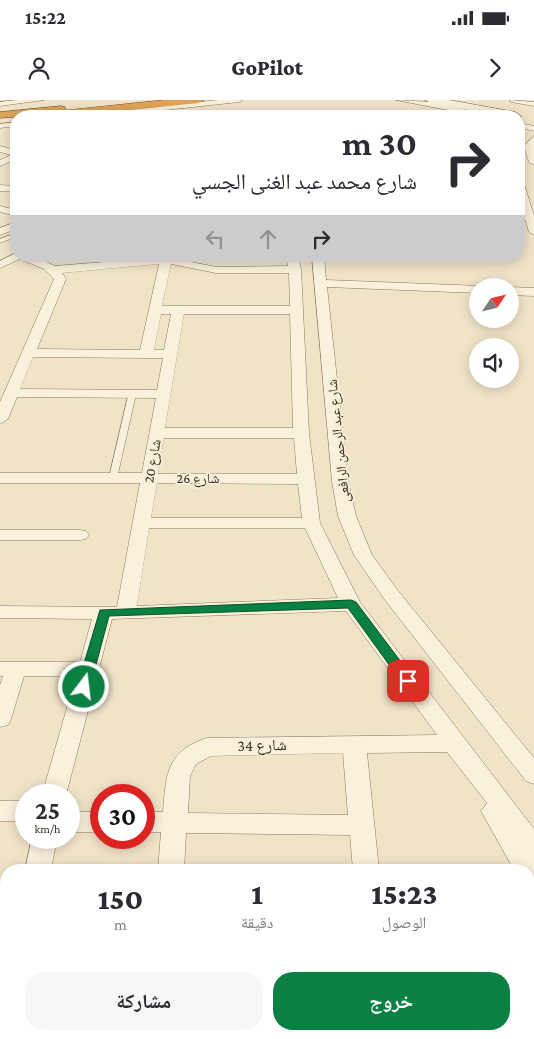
<!DOCTYPE html>
<html lang="ar">
<head>
<meta charset="utf-8">
<style>
	body { margin:0; font-family:"Crimson Pro","Noto Naskh Arabic",serif; background:#f7f7f7; color:#2b2b33; direction:rtl; height:100vh; display:flex; flex-direction:column; font-size:19px; white-space:nowrap }
	* { box-sizing:border-box; margin:0 }
	p { font-size:16px; color:#7c7c81 }
	.icon { flex:none; width:28px; height:28px; fill:none; stroke:currentColor; stroke-width:2; stroke-linecap:round; stroke-linejoin:round }
	.map { position:relative; flex:1; overflow:hidden; direction:ltr }
	.details { position:absolute; left:0px; top:764px; width:535px; height:176px; display:flex; flex-direction:column; background:#fff; border-radius:20px 20px 0 0; box-shadow:0 2px 12px #0003; direction:rtl }
	.details>* { flex:none }
	.guide { position:absolute; left:10px; top:10px; width:515px; height:152px; border-radius:20px; box-shadow:0 2px 12px #0003; direction:rtl; background:#fff; color:#2b2b33; overflow:hidden }
	.needle { width:32px; rotate:55deg }
	.fabs { position:absolute; left:469px; top:178px; display:grid; gap:10px }
	.fabs a { display:grid; place-items:center; width:50px; height:50px; border-radius:50%; background:#fff; box-shadow:0 2px 12px #0003; font-size:25px }
	.speed { position:absolute; left:15px; top:684px; display:flex; gap:10px; font-size:25px; font-weight:700; text-align:center }
	.speed>* { display:grid; place-content:center; width:65px; height:65px; border-radius:50%; background:#fff; box-shadow:0 2px 12px #0003; line-height:1 }
	.speed small { font-size:12px; font-weight:400 }
	.speed .limit { border:8px solid #d22; background:#fff; color:#111 }
	.pin { position:absolute; display:grid; place-items:center; width:42px; height:42px; color:#fff; margin:-21px; border-radius:10px; box-shadow:0 2px 8px #0006 }
	.me { position:absolute; width:55px; margin:-28px; rotate:15deg; stroke-linejoin:round; filter:drop-shadow(0 0 4px #0008) }
	.turn { display:flex; align-items:center; gap:18px; height:105px; padding:0 25px; font-size:22px }
	.turn .icon { width:65px; height:65px; stroke-width:2.5 }
	.turn b { display:block; font-size:35px; line-height:42px }
	.lanes { display:flex; align-items:center; height:48px; padding:0 25px; background:#0003; justify-content:center; gap:25px; direction:ltr }
	.lanes .off { opacity:.35 }
	.eta { display:flex; justify-content:space-evenly; align-items:center; height:85px; text-align:center }
	.eta b { font-size:30px; font-weight:800; line-height:35px }
	.action { display:flex; gap:10px; margin-top:auto; padding:10px 25px }
	.action a { flex:1; height:58px; border-radius:20px; background:#0b8043; color:#fff; font-size:20px; font-weight:800; line-height:58px; text-align:center }
	.action a+a { background:#f7f7f7; color:#2b2b33 }
	.status { display:flex; justify-content:space-between; align-items:center; height:35px; padding:0 25px; background:#fff; direction:ltr }
	.status svg { height:14px; fill:currentColor }
	header { display:flex; justify-content:space-between; align-items:center; height:65px; padding:0 25px; background:#fff; font-size:22px; font-weight:800 }
	.map>svg:first-child { display:block }
</style>
</head>
<body>
<div class="status"><b>15:22</b><svg viewBox="0 0 49 12"><path d="M0 12V9h3v3zM5 12V6h3v6zM10 12V3h3v9zM15 12V0h3v12zM26 1h20v11H26zM47 4h2v5h-2z"/></svg></div>
<header><svg class="icon" aria-label="forward" viewBox="0 0 24 24"><path d="M9 5l7 7-7 7"/></svg>GoPilot<svg class="icon" aria-label="person" viewBox="0 0 24 24"><circle cx="12" cy="8" r="4"/><path d="M4 21q1-7 8-7t8 7"/></svg></header>
<div class="map">
<svg width="534" height="939" viewBox="0 0 534 939">
	<rect width="100%" height="100%" fill="#f0e4c8"/>
	<g fill="none" stroke-linecap="round" stroke-linejoin="round">
		<g stroke="#8d765c" stroke-width="1">
			<path id="lane" d="M 16,133 L 16,137 L 0,143 L 0,139 Z
				M 129,292 L 132,292 L 136,294 L 117,378 L 113,381 L 109,378 Z"/>
		</g>
		<g stroke="#8d765c" stroke-width="1">
			<path id="street" d="M 17,0 L 44,0 L 0,6 L 0,2 Z
				M 218,0 L 243,0 L 239,2 L 110,16 L 86,16 L 90,14 Z
				M 396,0 L 432,2 L 493,16 L 479,16 Z
				M 510,0 L 534,2 L 534,6 L 511,2 Z
				M 16,22 L 16,26 L 0,28 L 0,24 Z
				M 519,23 L 534,26 L 534,31 L 519,27 Z
				M 534,36 L 534,65 L 529,62 L 524,46 Z
				M 0,46 L 16,50 L 16,59 L 0,66 L 0,60 L 11,55 L 0,52 Z
				M 519,81 L 524,84 L 534,115 L 534,135 L 529,132 L 519,99 Z
				M 0,85 L 16,86 L 16,92 L 0,91 Z
				M 0,106 L 16,110 L 16,116 L 0,112 Z
				M 16,122 L 16,129 L 0,135 L 0,128 Z
				M 16,153 L 16,156 L 34,156 L 55,166 L 166,157 L 216,167 L 288,166 L 286,156 L 298,156 L 301,169 L 309,333 L 320,423 L 360,502 L 534,729 L 534,779 L 529,781 L 529,770 L 514,770 L 481,711 L 487,703 L 447,652 L 367,653 L 379,770 L 353,770 L 350,735 L 186,733 L 184,770 L 158,770 L 161,732 L 144,732 L 144,712 L 163,712 C 166,675 166,651 207,638 L 437,635 L 346,511 L 112,519 L 66,695 L 42,695 L 76,576 L 24,576 L 11,619 L 8,625 L 0,627 L 0,585 L 3,576 L 0,576 L 0,562 L 80,562 L 92,519 L 0,518 L 0,506 L 117,507 L 140,383 L 0,383 L 0,373 L 142,373 L 156,298 L 17,297 L 8,319 L 0,324 L 0,302 L 54,179 L 44,169 L 20,159 L 0,168 L 0,161 ZM 159,164 L 140,250 L 37,249 L 66,179 L 62,173 ZM 171,164 L 216,173 L 289,173 L 290,206 L 162,206 ZM 161,214 L 171,214 L 164,250 L 154,250 ZM 184,214 L 290,214 L 293,328 L 165,328 ZM 33,257 L 146,258 L 163,258 L 157,290 L 20,289 ZM 164,338 L 294,338 L 297,374 L 158,374 ZM 157,383 L 298,384 L 302,418 L 151,418 ZM 149,428 L 305,428 L 338,498 L 137,506 ZM 343,653 L 348,715 L 188,713 L 190,676 L 196,664 L 211,656 Z
				M 312,156 L 324,156 L 326,180 L 482,186 L 478,186 L 478,193 L 327,187 L 348,381 L 356,416 L 372,455 L 399,492 L 534,658 L 534,684 L 526,681 L 385,500 L 354,455 L 338,416 L 332,381 Z
				M 510,187 L 534,188 L 534,196 L 510,195 Z
				M 0,430 L 80,430 L 86,431 L 89,435 L 86,439 L 80,440 L 0,440 Z
				M 0,701 L 26,701 L 26,721 L 0,721 Z
				M 69,712 L 101,712 L 101,732 L 69,732 Z
				M 32,738 L 57,738 L 51,770 L 25,770 Z
				M 0,784 L 6,785 L 6,808 L 0,808 Z
				M 529,895 L 534,895 L 534,923 L 529,923 Z
				M 6,911 L 6,934 L 19,934 L 18,939 L 0,939 L 0,913 Z
				M 144,934 L 174,934 L 174,939 L 144,939 Z
				M 367,934 L 397,934 L 397,939 L 367,939 Z"/>
		</g>
		<g stroke="#6f573f" stroke-width="1">
			<path id="secondary" d="M 425,0 L 449,0 L 515,12 L 521,16 L 519,19 L 519,16 L 498,16 L 431,3 Z"/>
		</g>
		<g stroke="#5b4430" stroke-width="1">
			<path id="highway" d="M 165,0 L 204,0 L 198,3 L 74,16 L 38,15 L 0,18 L 0,12 L 61,6 L 65,7 L 66,10 Z"/>
		</g>
		<use href="#lane" fill="#faf1dc" fill-rule="evenodd"/>
		<use href="#street" fill="#faf1dc" fill-rule="evenodd"/>
		<use href="#secondary" fill="#faf1dc" fill-rule="evenodd"/>
		<use href="#highway" fill="#e0a458" fill-rule="evenodd"/>
	</g>
	<path fill="#0b8043" stroke="#07532c" d="M 351,500 L 356,502 L 413,578 L 414,581 L 413,584 L 403,584 L 348,508 L 109,516 L 90,587 L 84,592 L 77,587 L 100,510 Z"/>
	<g text-anchor="middle" dominant-baseline="central" stroke-width="4" stroke-linejoin="round" paint-order="stroke">
		<g font-size="14" fill="#3d2e20" stroke="#f7eed8">
			<text transform="translate(338 341) rotate(-96)">شارع عبد الرحمن الرافعى</text>
			<text transform="translate(152 361) rotate(-80)">شارع 20</text>
			<text x="198" y="378">شارع 26</text>
		</g>
		<g font-size="16" fill="#3d2e20" stroke="#f7eed8">
			<text transform="translate(262 645) rotate(-1)">شارع 34</text>
		</g>
	</g>
</svg>
<div class="fabs">
<a><svg class="needle" viewBox="-14 -14 28 28"><path d="M0-13l5 13h-10z" fill="#e53935"/><path d="M0 13l5-13h-10z" fill="#7c7c81"/></svg></a>
<a><svg class="icon" aria-label="sound" viewBox="0 0 24 24"><path d="M4 9h4l5-4v14l-5-4H4zM17 9q2 3 0 6"/></svg></a>
</div>
<div class="speed"><div>25<small>km/h</small></div><div class="limit">30</div></div>
<div class="pin" style="left:408px;top:581px;background:#d93025"><svg class="icon" aria-label="arrive" viewBox="0 0 24 24"><path d="M6 21V4h12l-3 4 3 4H6"/></svg></div>
<svg class="me" style="left:84px;top:587px" viewBox="-20 -20 40 40"><circle r="17" fill="#0b8043" stroke="#fff" stroke-width="3"/><path d="M0-11L8 9 0 5-8 9z" fill="#fff"/></svg>
<div class="guide">
<div class="turn"><svg class="icon" aria-label="right" viewBox="0 0 24 24"><path d="M7 20v-9h11M14 6l5 5-5 5"/></svg><div><b>30 m</b>شارع محمد عبد الغنى الجسي</div></div>
<div class="lanes"><svg class="icon off" aria-label="left" viewBox="0 0 24 24"><path d="M17 20v-9H6M10 6l-5 5 5 5"/></svg><svg class="icon off" aria-label="ahead" viewBox="0 0 24 24"><path d="M12 20V5M6 11l6-6 6 6"/></svg><svg class="icon" aria-label="right" viewBox="0 0 24 24"><path d="M7 20v-9h11M14 6l5 5-5 5"/></svg></div>
</div>
<section class="details">
<div class="eta">
<div><b>15:23</b><p>الوصول</p></div>
<div><b>1</b><p>دقيقة</p></div>
<div><b>150</b><p>m</p></div>
</div>
<div class="action"><a>خروج</a><a>مشاركة</a></div>
</section>
</div>
</body>
</html>
